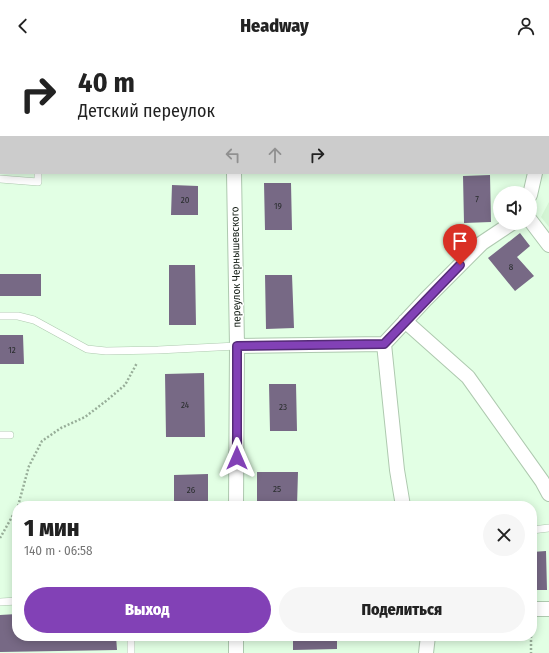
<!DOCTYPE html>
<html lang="ru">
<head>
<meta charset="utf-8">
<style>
	body { margin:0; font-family:"Fira Sans Condensed",sans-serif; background:#f6f6f6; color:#222; height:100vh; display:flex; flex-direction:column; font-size:15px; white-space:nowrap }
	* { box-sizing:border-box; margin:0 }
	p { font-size:13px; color:#767676 }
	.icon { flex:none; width:22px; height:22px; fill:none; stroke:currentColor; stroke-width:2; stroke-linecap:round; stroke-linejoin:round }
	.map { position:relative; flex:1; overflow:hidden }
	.panel { position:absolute; left:12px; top:449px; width:525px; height:140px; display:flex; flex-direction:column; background:#fff; border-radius:16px; box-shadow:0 2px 10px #0003 }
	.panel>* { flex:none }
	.guide { position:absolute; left:0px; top:0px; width:549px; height:122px; box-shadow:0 2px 10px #0003; background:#fff; color:#222; overflow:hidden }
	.controls { position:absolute; left:493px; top:134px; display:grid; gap:8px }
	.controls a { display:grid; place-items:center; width:44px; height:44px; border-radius:50%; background:#fff; box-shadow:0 2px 10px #0003; font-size:20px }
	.pin { position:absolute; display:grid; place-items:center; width:34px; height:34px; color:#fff; margin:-41px -17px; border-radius:50% 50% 50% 0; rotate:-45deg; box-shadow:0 0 4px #0007 }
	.pin .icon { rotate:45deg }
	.me { position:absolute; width:44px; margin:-22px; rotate:0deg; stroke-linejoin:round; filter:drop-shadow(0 0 3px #0008) }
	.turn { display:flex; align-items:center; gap:14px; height:84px; padding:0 12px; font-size:18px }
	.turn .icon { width:52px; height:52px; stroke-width:2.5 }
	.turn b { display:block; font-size:28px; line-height:34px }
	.lanes { display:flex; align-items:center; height:38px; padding:0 12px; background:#0003; justify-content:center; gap:20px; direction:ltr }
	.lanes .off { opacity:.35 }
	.round { display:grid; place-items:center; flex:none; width:42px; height:42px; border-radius:21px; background:#f6f6f6 }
	.headline { display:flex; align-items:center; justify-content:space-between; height:68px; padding:0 12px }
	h1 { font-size:24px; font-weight:800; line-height:30px }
	.primary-button { display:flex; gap:8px; margin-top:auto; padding:8px 12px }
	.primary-button a { flex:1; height:46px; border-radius:24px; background:#8241b6; color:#fff; font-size:16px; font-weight:800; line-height:46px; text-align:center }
	.primary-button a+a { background:#f6f6f6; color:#222 }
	header { display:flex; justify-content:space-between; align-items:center; height:52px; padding:0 12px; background:#fff; font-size:18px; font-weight:800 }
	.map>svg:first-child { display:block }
</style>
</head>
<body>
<header><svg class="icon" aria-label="back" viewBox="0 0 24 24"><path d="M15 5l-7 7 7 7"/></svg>Headway<svg class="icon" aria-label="person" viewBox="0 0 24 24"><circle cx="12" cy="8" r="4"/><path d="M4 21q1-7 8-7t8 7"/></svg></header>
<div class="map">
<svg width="549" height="601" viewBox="0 0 549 601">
	<rect width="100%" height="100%" fill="#e2ffe4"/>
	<path fill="#d3f5d4" d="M 549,150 L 549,175 L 541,165 Z"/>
	<path fill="#776985" d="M 490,123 L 491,170 L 464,171 L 463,124 Z
		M 264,131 L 291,131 L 292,178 L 265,178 Z
		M 172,133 L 198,134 L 198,163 L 171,163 Z
		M 520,181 L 530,194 L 517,205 L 534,224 L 515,239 L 488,206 Z
		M 169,213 L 195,213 L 196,273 L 169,273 Z
		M 0,222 L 41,222 L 41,244 L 0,244 Z
		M 265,223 L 292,223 L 294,276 L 266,277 Z
		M 0,283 L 23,283 L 24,312 L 0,312 Z
		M 204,321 L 205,385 L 166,385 L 165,322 Z
		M 269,332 L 296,332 L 297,379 L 270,379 Z
		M 257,420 L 298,420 L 297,454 L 257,454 Z
		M 208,422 L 208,454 L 174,454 L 174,423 Z
		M 546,499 L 547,538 L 532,538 L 532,500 Z
		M 17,562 L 17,584 L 116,584 L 117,598 L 0,600 L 0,563 Z
		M 293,584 L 337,584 L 337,597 L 293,598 Z"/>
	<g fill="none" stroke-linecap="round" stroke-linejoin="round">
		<g stroke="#aec9af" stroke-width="8">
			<path id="lane" d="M 24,0 L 26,1
				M 0,127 L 38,130 L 38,121
				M 0,264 L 18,264 L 34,268 L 87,297 L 106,299 L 158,298 L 237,294
				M 0,383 L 10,383
				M 532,478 L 549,476
				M 0,550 L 17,549
				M 131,584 L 131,601"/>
		</g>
		<g stroke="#aec9af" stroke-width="16">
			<path id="street" d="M 232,0 L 232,1
				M 548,74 L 549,73
				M 234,121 L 237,294 L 236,454
				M 530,143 L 535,121
				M 530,168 L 549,193
				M 405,269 L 468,325 L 542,429 L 549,442
				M 384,292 L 397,418 L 403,454
				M 237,294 L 384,292 L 426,247 L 482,191 L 512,171
				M 532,557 L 549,557
				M 236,601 L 236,584
				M 426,601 L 428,584"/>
		</g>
		<path stroke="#98ae99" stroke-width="2.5" stroke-dasharray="2 2" stroke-linecap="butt" d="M 18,454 L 29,414 L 42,389 L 61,376 L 85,365 L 106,349 L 125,333 L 137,311
			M 0,486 L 17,456
			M 531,584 L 531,601"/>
		<use href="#lane" stroke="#fff" stroke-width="7"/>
		<use href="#street" stroke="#fff" stroke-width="14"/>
	</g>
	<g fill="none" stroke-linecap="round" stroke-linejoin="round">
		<g stroke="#542a76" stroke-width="10">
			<path id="route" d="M 237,406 L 237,294 L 384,292 L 460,213"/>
		</g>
		<use href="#route" stroke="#8241b6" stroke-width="7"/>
	</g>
	<g text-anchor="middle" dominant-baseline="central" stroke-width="3" stroke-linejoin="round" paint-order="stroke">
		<g font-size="9" fill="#292d2d">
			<text x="477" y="147">7</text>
			<text x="185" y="148">20</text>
			<text x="278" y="154">19</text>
			<text x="511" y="215">8</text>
			<text x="12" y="298">12</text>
			<text x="185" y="353">24</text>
			<text x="283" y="355">23</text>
			<text x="277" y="437">25</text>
			<text x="191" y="438">26</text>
		</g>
		<g font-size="11" fill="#0f1910" stroke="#fff">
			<text transform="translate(236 215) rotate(-91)">переулок Чернышевского</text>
		</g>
	</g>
</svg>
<div class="controls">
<a><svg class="icon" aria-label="sound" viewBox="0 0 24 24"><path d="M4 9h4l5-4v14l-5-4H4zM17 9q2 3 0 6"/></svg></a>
</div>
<div class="pin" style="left:460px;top:213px;background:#d93025"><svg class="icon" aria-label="arrive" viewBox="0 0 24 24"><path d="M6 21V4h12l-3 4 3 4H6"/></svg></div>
<svg class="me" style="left:237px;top:406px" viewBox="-20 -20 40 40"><path d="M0-17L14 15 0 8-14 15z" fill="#8241b6" stroke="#fff" stroke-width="4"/></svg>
<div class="guide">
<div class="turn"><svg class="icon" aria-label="right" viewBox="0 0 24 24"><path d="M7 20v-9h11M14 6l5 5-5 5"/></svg><div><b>40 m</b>Детский переулок</div></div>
<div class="lanes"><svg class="icon off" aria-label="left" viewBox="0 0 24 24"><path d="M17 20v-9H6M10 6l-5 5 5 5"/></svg><svg class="icon off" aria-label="ahead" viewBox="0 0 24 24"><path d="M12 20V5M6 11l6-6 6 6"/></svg><svg class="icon" aria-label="right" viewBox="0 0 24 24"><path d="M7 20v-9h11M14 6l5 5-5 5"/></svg></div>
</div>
<section class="panel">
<div class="headline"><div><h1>1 мин</h1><p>140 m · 06:58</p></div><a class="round"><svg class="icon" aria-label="close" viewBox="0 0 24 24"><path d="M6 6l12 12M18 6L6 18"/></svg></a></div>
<div class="primary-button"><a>Выход</a><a>Поделиться</a></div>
</section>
</div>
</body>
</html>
